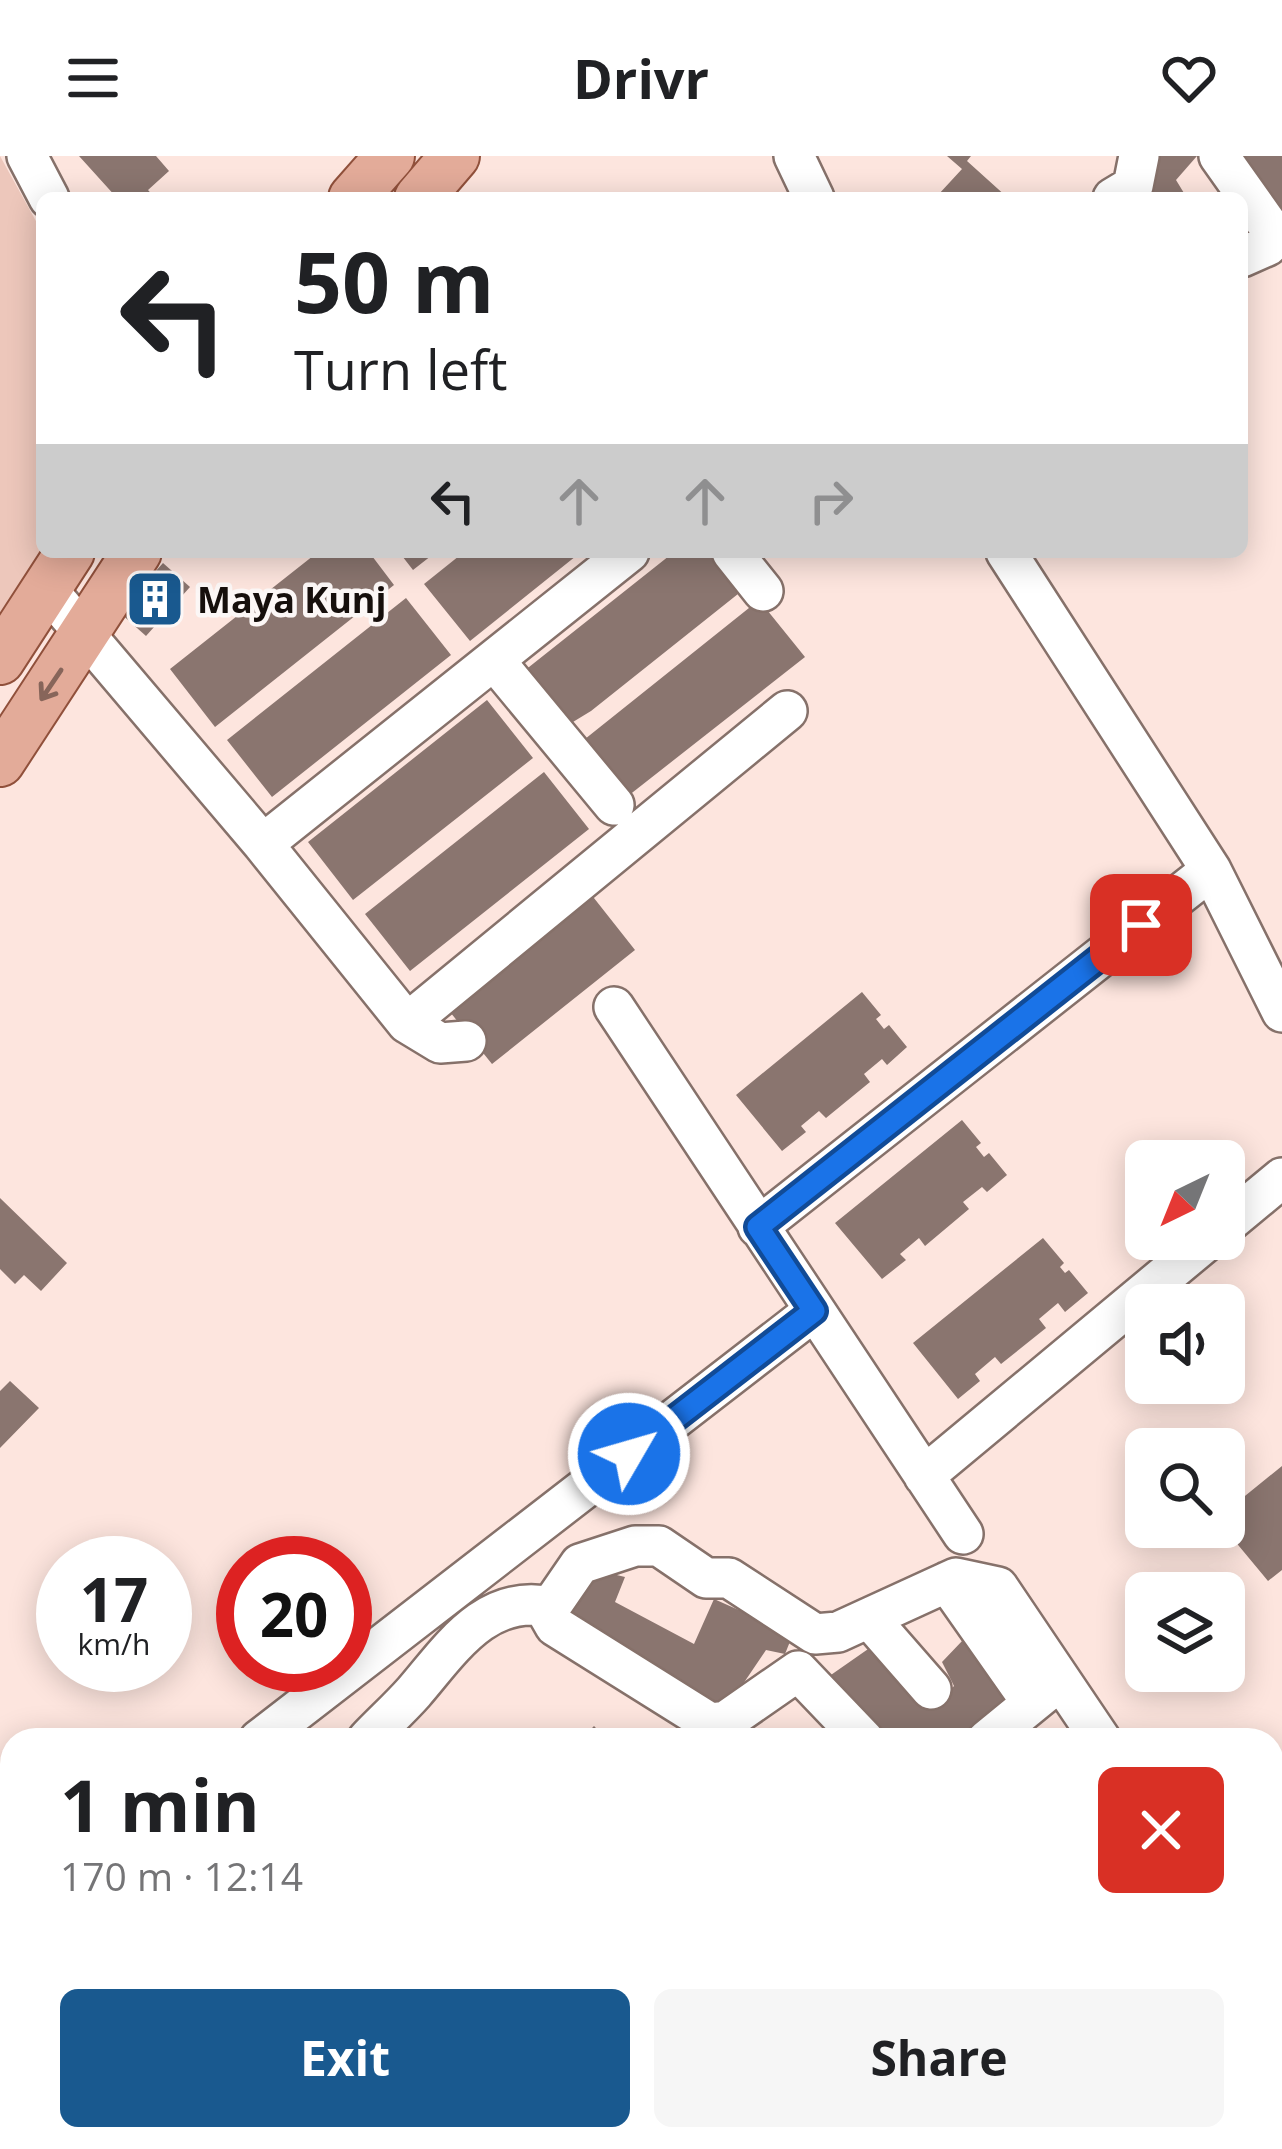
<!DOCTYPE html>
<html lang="en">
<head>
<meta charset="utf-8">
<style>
	body { margin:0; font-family:"Open Sans",sans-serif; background:#f6f6f6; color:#202124; height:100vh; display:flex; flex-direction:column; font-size:45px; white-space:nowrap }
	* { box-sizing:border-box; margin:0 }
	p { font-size:39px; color:#757577 }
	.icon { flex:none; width:66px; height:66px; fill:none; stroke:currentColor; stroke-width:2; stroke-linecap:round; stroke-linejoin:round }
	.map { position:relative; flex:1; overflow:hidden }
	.drawer { position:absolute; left:0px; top:1572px; width:1284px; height:423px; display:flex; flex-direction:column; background:#fff; border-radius:36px 36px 0 0; box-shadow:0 6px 30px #0003 }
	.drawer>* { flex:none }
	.hud { position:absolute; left:36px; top:36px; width:1212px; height:366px; border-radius:18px; box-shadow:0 6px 30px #0003; background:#fff; color:#202124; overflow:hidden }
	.needle { width:78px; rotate:223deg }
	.fabs { position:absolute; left:1125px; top:984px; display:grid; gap:24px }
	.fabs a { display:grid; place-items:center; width:120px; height:120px; border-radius:18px; background:#fff; box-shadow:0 6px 30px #0003; font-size:60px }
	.speed { position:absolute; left:36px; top:1380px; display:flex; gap:24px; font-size:60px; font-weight:700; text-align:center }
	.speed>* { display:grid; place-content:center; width:156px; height:156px; border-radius:50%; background:#fff; box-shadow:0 6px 30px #0003; line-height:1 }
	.speed small { font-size:30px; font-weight:400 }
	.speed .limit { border:18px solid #d22; background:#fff; color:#111 }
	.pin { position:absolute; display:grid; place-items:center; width:102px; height:102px; color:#fff; margin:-51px; border-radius:24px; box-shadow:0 6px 18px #0006 }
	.me { position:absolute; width:132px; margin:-66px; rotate:52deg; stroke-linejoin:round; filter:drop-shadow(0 0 9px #0008) }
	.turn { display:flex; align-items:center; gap:42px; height:252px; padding:0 60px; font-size:54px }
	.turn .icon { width:156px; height:156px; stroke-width:2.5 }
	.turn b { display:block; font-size:84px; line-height:102px }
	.lanes { display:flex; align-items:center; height:114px; padding:0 60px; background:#0003; justify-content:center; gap:60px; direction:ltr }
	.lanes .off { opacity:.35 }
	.round { display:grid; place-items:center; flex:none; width:126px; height:126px; border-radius:18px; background:#f6f6f6 }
	.overview { display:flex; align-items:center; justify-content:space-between; height:204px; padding:0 60px }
	h1 { font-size:72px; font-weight:700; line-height:90px }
	.primary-button { display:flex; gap:24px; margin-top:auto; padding:24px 60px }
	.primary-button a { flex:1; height:138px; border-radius:18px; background:#19598f; color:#fff; font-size:48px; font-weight:700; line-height:138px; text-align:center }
	.primary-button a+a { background:#f6f6f6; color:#202124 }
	header { display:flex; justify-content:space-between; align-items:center; height:156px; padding:0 60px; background:#fff; font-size:54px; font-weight:700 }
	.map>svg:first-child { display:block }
</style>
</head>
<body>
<header><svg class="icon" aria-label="menu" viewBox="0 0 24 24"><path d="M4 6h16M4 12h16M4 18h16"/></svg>Drivr<svg class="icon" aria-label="heart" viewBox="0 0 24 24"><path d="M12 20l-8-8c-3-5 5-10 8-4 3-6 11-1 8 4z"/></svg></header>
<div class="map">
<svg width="1282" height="1993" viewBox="0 0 1282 1993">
	<rect width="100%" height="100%" fill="#fde5de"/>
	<path fill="#edc7bb" d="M 0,0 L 42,76 L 42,396 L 0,501 Z"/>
	<path fill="#8a756f" d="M 79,0 L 156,0 L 169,15 L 148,34 L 155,42 L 117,42 Z
		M 947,0 L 971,0 L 967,5 L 1008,42 L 941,42 L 938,39 L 962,13 Z
		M 1150,0 L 1197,0 L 1176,24 L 1187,42 L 1132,42 Z
		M 1241,0 L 1282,0 L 1282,61 Z
		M 318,396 L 369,396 L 394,429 L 215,571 L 170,513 Z
		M 399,396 L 436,396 L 413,414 Z
		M 464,396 L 581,396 L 470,485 L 424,428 Z
		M 674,396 L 721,396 L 748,430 L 591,555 L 568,569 L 524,515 Z
		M 163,407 L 190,431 L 146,480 L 119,456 Z
		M 406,442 L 451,499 L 272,641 L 227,584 Z
		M 759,444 L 805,501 L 628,640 L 585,583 Z
		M 487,544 L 533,602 L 353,744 L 308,686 Z
		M 544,616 L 589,673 L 410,815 L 365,758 Z
		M 590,737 L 635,794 L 492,908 L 446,851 Z
		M 862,836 L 881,859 L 876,863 L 884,873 L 889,869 L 907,891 L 887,909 L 882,903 L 864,918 L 870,926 L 826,962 L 819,955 L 801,970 L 806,976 L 782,995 L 736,939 Z
		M 962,964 L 981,987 L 976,991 L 984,1001 L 989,997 L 1007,1019 L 987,1036 L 982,1031 L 963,1046 L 969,1053 L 925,1090 L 919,1082 L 900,1098 L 906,1104 L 882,1123 L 835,1067 Z
		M 0,1042 L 67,1107 L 41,1135 L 24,1119 L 15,1128 L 0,1113 Z
		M 1043,1082 L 1064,1107 L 1060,1111 L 1065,1117 L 1069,1114 L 1088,1137 L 1065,1156 L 1058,1147 L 1039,1163 L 1046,1172 L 1001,1208 L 995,1201 L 975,1218 L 980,1225 L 958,1243 L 913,1187 Z
		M 10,1225 L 39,1252 L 0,1292 L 0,1235 Z
		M 1282,1310 L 1282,1414 L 1268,1425 L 1224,1372 L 1224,1357 Z
		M 592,1413 L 625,1421 L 615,1446 L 694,1488 L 714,1443 L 793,1478 L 785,1498 L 766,1494 L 724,1556 L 558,1460 Z
		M 963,1484 L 1014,1547 L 971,1584 L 884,1584 L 828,1521 L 871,1491 L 932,1552 L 954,1530 L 942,1506 Z
		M 594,1570 L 608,1584 L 580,1584 Z
		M 187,1983 L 282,1983 L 274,1993 L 179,1993 Z
		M 339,1983 L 406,1983 L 396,1993 L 329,1993 Z
		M 486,1983 L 524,1983 L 534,1993 L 476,1993 Z
		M 668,1983 L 730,1983 L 720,1993 L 658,1993 Z
		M 760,1983 L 805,1983 L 795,1993 L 770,1993 Z
		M 958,1983 L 1015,1983 L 1022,1990 L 968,1993 Z
		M 1092,1983 L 1145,1983 L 1155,1993 L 1102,1993 Z"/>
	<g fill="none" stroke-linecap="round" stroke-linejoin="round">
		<g stroke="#86716a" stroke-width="44">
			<path id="minor" d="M 27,0 L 49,42
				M 794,0 L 814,42
				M 1219,0 L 1270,72 L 1267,90 L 1242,101
				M 1113,42 L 1133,30 L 1139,0
				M 732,396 L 763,435
				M 1006,396 L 1211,714 L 1282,856
				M 45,431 L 263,688 L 407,867 L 440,887 L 466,885
				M 494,504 L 614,649
				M 263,688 L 629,396
				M 614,851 L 963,1378
				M 407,867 L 787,555
				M 1224,1070 L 1282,1022
				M 758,1071 L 1211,714
				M 924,1320 L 1209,1083
				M 947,1426 L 1032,1547
				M 869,1462 L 931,1533
				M 259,1584 L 814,1155
				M 367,1584 C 382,1568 399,1553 414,1536 C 451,1493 486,1437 551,1451
				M 864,1584 L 798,1515 L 726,1565 L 710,1567 L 555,1470 L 547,1456 L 580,1408 L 635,1390 L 659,1390 L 706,1422 L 729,1422 L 815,1478 L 838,1476 L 956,1422 L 998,1431 L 1101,1584
				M 987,1584 L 1052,1531
				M 0,1784 L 12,1775
				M 1272,1807 L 1282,1820
				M 0,1831 L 12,1822
				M 570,1983 L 580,1993
				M 857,1993 L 868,1983
				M 926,1993 L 936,1983"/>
		</g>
		<g stroke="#90503b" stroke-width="52">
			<path id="major" d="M 353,42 L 390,0
				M 419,42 L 455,0
				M 0,504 L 70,396
				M 0,606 L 137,396
				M 1272,1959 L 1282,1950
				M 1233,1993 L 1244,1983"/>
		</g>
		<g stroke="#90503b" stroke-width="62">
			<path id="highway" d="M 1280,1993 L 1282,1991"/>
		</g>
		<use href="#minor" stroke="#fff" stroke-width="39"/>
		<use href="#major" stroke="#e3ab99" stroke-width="48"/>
		<use href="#highway" stroke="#d17355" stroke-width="57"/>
	</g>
	<defs><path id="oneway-shaft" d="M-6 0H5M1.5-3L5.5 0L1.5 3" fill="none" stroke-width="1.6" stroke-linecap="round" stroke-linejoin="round" transform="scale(3)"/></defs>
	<use stroke="#87655a" href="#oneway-shaft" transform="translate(51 529) rotate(124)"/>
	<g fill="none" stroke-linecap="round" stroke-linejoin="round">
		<g stroke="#114b97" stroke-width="30">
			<path id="route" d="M 629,1298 L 814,1155 L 758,1071 L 1141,769"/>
		</g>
		<use href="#route" stroke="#1a73e8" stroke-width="21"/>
	</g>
	<defs>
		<g id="building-square" transform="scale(3)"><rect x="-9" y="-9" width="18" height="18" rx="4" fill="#19598f" stroke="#fcf7f6"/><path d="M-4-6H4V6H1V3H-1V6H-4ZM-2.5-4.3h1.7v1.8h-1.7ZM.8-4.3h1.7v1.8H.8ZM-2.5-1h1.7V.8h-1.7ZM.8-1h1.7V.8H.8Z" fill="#fff"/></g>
	</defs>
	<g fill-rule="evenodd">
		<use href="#building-square" x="155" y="443"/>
	</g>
	<g text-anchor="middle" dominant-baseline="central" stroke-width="9" stroke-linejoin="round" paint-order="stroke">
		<g font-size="36" font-weight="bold" fill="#160f0c" stroke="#fcf7f6" text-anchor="start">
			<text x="197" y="443">Maya Kunj</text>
		</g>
	</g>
</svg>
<div class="fabs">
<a><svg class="needle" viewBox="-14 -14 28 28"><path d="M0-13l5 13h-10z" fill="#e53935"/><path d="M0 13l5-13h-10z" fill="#757577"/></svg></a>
<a><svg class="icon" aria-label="sound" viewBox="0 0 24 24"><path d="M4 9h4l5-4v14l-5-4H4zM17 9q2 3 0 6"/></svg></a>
<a><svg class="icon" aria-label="search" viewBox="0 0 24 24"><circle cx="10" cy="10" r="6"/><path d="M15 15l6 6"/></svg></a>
<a><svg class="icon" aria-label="layers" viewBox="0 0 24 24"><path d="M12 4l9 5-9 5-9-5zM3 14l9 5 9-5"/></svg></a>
</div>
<div class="speed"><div>17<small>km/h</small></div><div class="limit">20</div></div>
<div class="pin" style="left:1141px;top:769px;background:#d93025"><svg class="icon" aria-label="arrive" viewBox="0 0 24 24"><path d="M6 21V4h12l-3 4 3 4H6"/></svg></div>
<svg class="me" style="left:629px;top:1298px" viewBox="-20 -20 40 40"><circle r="17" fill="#1a73e8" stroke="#fff" stroke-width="3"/><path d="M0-11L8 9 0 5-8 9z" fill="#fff"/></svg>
<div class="hud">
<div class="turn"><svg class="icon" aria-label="left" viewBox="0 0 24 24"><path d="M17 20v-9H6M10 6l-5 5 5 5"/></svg><div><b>50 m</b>Turn left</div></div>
<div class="lanes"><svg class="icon" aria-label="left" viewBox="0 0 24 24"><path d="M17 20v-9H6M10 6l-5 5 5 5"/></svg><svg class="icon off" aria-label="ahead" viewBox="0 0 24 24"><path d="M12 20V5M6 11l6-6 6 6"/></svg><svg class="icon off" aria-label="ahead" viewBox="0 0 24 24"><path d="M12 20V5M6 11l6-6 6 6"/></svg><svg class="icon off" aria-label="right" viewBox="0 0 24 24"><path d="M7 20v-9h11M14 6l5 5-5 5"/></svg></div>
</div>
<section class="drawer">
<div class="overview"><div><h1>1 min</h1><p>170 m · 12:14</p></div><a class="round" style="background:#d93025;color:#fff"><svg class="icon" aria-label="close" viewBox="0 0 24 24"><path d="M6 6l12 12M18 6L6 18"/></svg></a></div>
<div class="primary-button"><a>Exit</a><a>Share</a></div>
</section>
</div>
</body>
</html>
